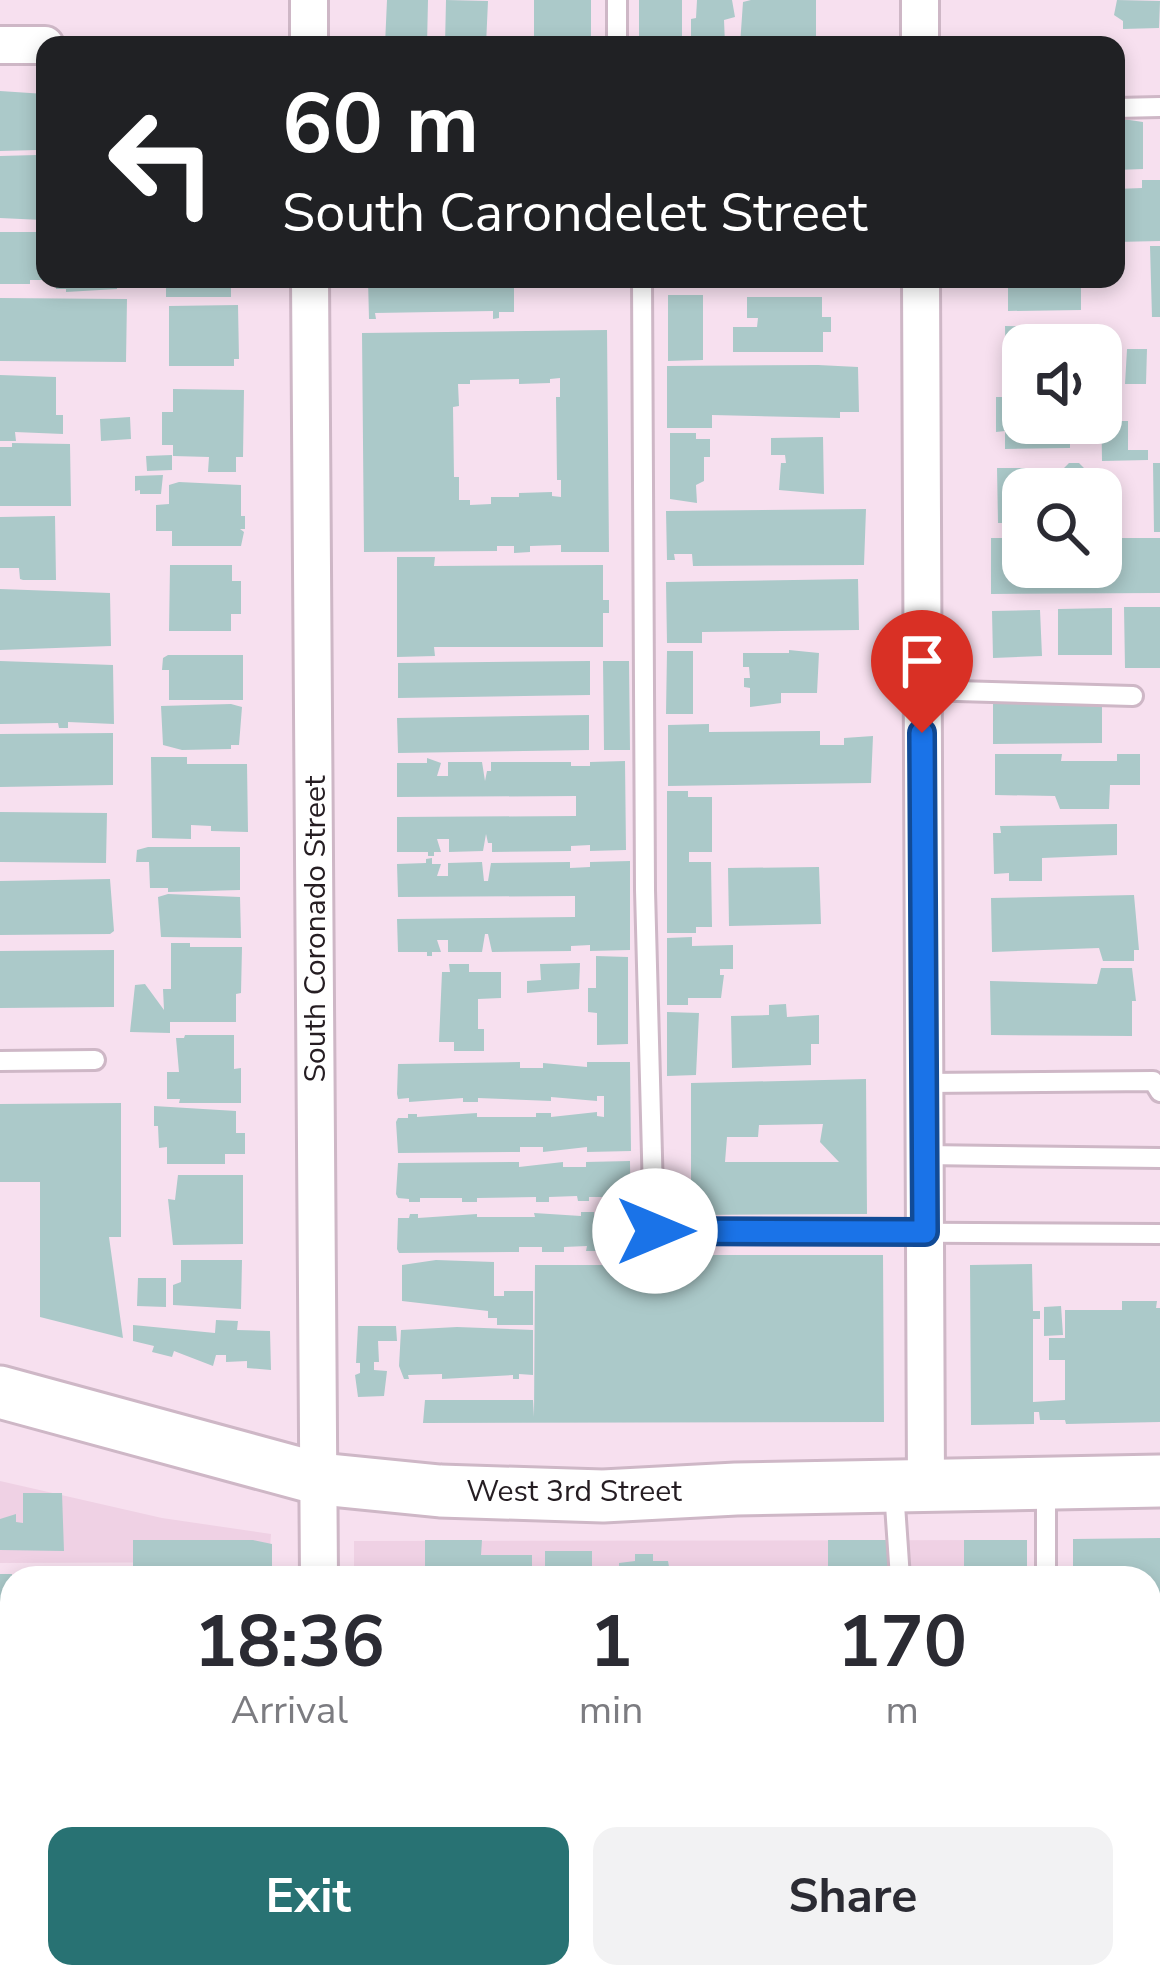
<!DOCTYPE html>
<html lang="en">
<head>
<meta charset="utf-8">
<style>
	body { margin:0; font-family:"Nunito Sans",sans-serif; background:#f2f2f3; color:#2b2b33; height:100vh; display:flex; flex-direction:column; font-size:45px; white-space:nowrap }
	* { box-sizing:border-box; margin:0 }
	p { font-size:39px; color:#7c7c81 }
	.icon { flex:none; width:66px; height:66px; fill:none; stroke:currentColor; stroke-width:2; stroke-linecap:round; stroke-linejoin:round }
	.map { position:relative; flex:1; overflow:hidden }
	.side { position:absolute; left:0px; top:1566px; width:1161px; height:423px; display:flex; flex-direction:column; background:#fff; border-radius:36px 36px 0 0; box-shadow:0 6px 18px #0003 }
	.side>* { flex:none }
	.hud { position:absolute; left:36px; top:36px; width:1089px; height:252px; border-radius:24px; box-shadow:0 6px 18px #0003; background:#202124; color:#fff; overflow:hidden }
	.fabs { position:absolute; left:1002px; top:324px; display:grid; gap:24px }
	.fabs a { display:grid; place-items:center; width:120px; height:120px; border-radius:24px; background:#fff; box-shadow:0 6px 18px #0003; font-size:60px }
	.pin { position:absolute; display:grid; place-items:center; width:102px; height:102px; color:#fff; margin:-123px -51px; border-radius:50% 50% 50% 0; rotate:-45deg; box-shadow:0 0 12px #0007 }
	.pin .icon { rotate:45deg }
	.me { position:absolute; width:132px; margin:-66px; rotate:90deg; stroke-linejoin:round; filter:drop-shadow(0 0 9px #0008) }
	.turn { display:flex; align-items:center; gap:42px; height:252px; padding:0 48px; font-size:54px }
	.turn .icon { width:156px; height:156px; stroke-width:2.5 }
	.turn b { display:block; font-size:84px; line-height:102px }
	.eta { display:flex; justify-content:space-evenly; align-items:center; height:204px; text-align:center }
	.eta b { font-size:72px; font-weight:700; line-height:84px }
	.button { display:flex; gap:24px; margin-top:auto; padding:24px 48px }
	.button a { flex:1; height:138px; border-radius:24px; background:#287273; color:#fff; font-size:48px; font-weight:700; line-height:138px; text-align:center }
	.button a+a { background:#f2f2f3; color:#2b2b33 }
	.map>svg:first-child { display:block }
</style>
</head>
<body>
<div class="map">
<svg width="1160" height="1987" viewBox="0 0 1160 1987">
	<rect width="100%" height="100%" fill="#f7e0ef"/>
	<path fill="#efd1e4" d="M 0,1481 L 162,1518 L 271,1534 L 269,1562 L 0,1563 Z
		M 1026,1540 L 1026,1578 L 354,1578 L 354,1541 Z"/>
	<path fill="#abc9c9" fill-rule="evenodd" d="M 387,0 L 428,0 L 427,45 L 385,45 Z
		M 446,0 L 488,1 L 486,45 L 445,45 Z
		M 534,0 L 591,0 L 591,45 L 534,45 Z
		M 639,0 L 682,0 L 682,43 L 639,44 Z
		M 697,0 L 732,0 L 735,17 L 724,20 L 725,44 L 691,44 L 691,19 L 696,18 Z
		M 751,0 L 816,0 L 816,45 L 740,45 L 743,2 Z
		M 1117,0 L 1160,1 L 1159,28 L 1123,29 L 1123,21 L 1114,15 Z
		M 1022,36 L 1064,36 L 1064,45 L 1022,45 Z
		M 0,91 L 45,94 L 45,129 L 37,129 L 37,150 L 0,151 Z
		M 1116,118 L 1143,122 L 1143,169 L 1116,170 Z
		M 37,155 L 45,158 L 42,220 L 0,218 L 0,156 Z
		M 1142,180 L 1160,180 L 1160,241 L 1116,242 L 1116,189 L 1142,188 Z
		M 0,232 L 45,232 L 45,280 L 30,280 L 30,284 L 0,284 Z
		M 1150,246 L 1160,246 L 1160,317 L 1152,317 Z
		M 56,279 L 117,279 L 117,289 L 66,292 L 66,289 L 56,289 Z
		M 166,279 L 231,279 L 231,297 L 166,297 Z
		M 368,279 L 514,279 L 514,312 L 499,312 L 499,318 L 493,319 L 493,311 L 375,313 L 376,319 L 369,319 Z
		M 1008,279 L 1081,279 L 1081,310 L 1008,311 Z
		M 668,295 L 703,295 L 703,360 L 668,361 Z
		M 747,297 L 822,297 L 822,317 L 831,317 L 831,332 L 823,332 L 823,352 L 733,352 L 733,327 L 757,327 L 758,318 L 747,318 Z
		M 0,298 L 127,299 L 126,362 L 0,361 Z
		M 238,305 L 239,359 L 234,359 L 234,366 L 169,366 L 169,306 Z
		M 1005,326 L 1096,327 L 1096,345 L 1023,345 L 1023,383 L 1006,384 Z
		M 607,330 L 609,552 L 561,552 L 561,545 L 530,546 L 530,552 L 514,553 L 514,546 L 497,546 L 497,551 L 364,552 L 362,333 ZM 560,378 L 560,397 L 556,397 L 557,480 L 561,480 L 561,497 L 552,496 L 552,492 L 519,493 L 519,497 L 491,497 L 491,504 L 470,505 L 470,500 L 459,500 L 459,477 L 454,477 L 453,407 L 459,406 L 458,384 L 470,384 L 470,380 L 519,379 L 519,384 L 550,383 L 550,379 Z
		M 1127,349 L 1147,349 L 1146,384 L 1125,384 Z
		M 818,365 L 858,367 L 859,412 L 840,412 L 840,418 L 712,415 L 712,428 L 667,428 L 667,366 Z
		M 0,375 L 56,377 L 56,415 L 63,415 L 63,434 L 15,432 L 16,441 L 0,441 Z
		M 173,389 L 244,390 L 243,457 L 236,457 L 236,472 L 208,472 L 209,457 L 173,456 L 173,445 L 162,445 L 162,412 L 173,412 Z
		M 1101,393 L 1106,393 L 1106,421 L 1128,421 L 1128,450 L 1148,450 L 1148,460 L 1102,461 Z
		M 996,397 L 1023,397 L 1023,423 L 1070,423 L 1070,448 L 1005,449 L 1005,431 L 996,432 Z
		M 130,417 L 131,439 L 101,441 L 100,419 Z
		M 670,433 L 696,433 L 696,439 L 710,439 L 710,457 L 704,457 L 704,481 L 696,485 L 697,503 L 670,499 Z
		M 823,437 L 824,494 L 779,490 L 781,463 L 786,463 L 785,455 L 771,455 L 771,438 Z
		M 12,443 L 70,444 L 71,506 L 0,506 L 0,447 L 12,447 Z
		M 172,455 L 172,470 L 147,471 L 146,456 Z
		M 1069,463 L 1079,463 L 1084,468 L 1088,489 L 1023,489 L 1023,523 L 998,523 L 997,468 L 1064,468 Z
		M 1153,463 L 1160,463 L 1160,532 L 1154,532 Z
		M 163,475 L 161,494 L 140,494 L 140,490 L 135,491 L 135,476 Z
		M 179,482 L 241,485 L 241,516 L 245,516 L 245,529 L 240,529 L 244,532 L 241,546 L 172,546 L 172,531 L 156,531 L 156,505 L 169,504 L 169,485 Z
		M 866,509 L 864,565 L 693,566 L 692,554 L 674,554 L 675,560 L 667,560 L 666,511 Z
		M 55,516 L 56,580 L 23,580 L 20,579 L 19,568 L 0,568 L 0,517 Z
		M 991,538 L 1023,538 L 1023,567 L 1101,567 L 1101,538 L 1160,538 L 1160,593 L 991,594 Z
		M 397,557 L 435,557 L 434,566 L 603,565 L 603,600 L 609,600 L 609,613 L 603,613 L 603,647 L 434,647 L 435,656 L 397,657 Z
		M 170,565 L 232,565 L 232,581 L 241,581 L 241,614 L 231,614 L 231,631 L 169,631 Z
		M 858,579 L 859,630 L 702,632 L 702,643 L 667,643 L 666,582 Z
		M 0,589 L 110,593 L 111,646 L 0,650 Z
		M 1124,607 L 1160,607 L 1160,668 L 1125,668 Z
		M 1112,608 L 1112,655 L 1058,655 L 1058,609 Z
		M 1040,610 L 1042,656 L 993,658 L 992,611 Z
		M 789,650 L 819,653 L 817,693 L 781,693 L 781,703 L 750,707 L 750,688 L 744,687 L 744,678 L 750,678 L 749,667 L 743,667 L 743,653 L 789,653 Z
		M 667,651 L 693,651 L 693,714 L 666,714 Z
		M 168,655 L 243,655 L 243,700 L 169,700 L 169,670 L 162,670 L 163,658 Z
		M 0,661 L 113,665 L 114,724 L 68,722 L 68,728 L 59,728 L 58,723 L 0,724 Z
		M 590,661 L 590,695 L 398,698 L 398,663 Z
		M 603,661 L 629,661 L 630,750 L 604,750 Z
		M 1102,703 L 1102,743 L 993,744 L 993,704 Z
		M 231,704 L 242,707 L 239,745 L 231,745 L 231,749 L 182,750 L 163,745 L 161,706 Z
		M 589,715 L 589,750 L 398,753 L 397,718 Z
		M 709,724 L 709,732 L 820,731 L 820,745 L 844,745 L 844,738 L 873,736 L 871,783 L 668,786 L 668,725 Z
		M 113,733 L 113,785 L 0,787 L 0,734 Z
		M 995,754 L 1062,754 L 1061,761 L 1117,761 L 1117,754 L 1140,754 L 1140,785 L 1110,785 L 1109,809 L 1060,809 L 1055,796 L 995,795 Z
		M 151,757 L 187,757 L 187,764 L 247,764 L 248,832 L 211,831 L 211,826 L 191,825 L 191,839 L 152,838 Z
		M 427,758 L 441,763 L 437,776 L 448,776 L 448,762 L 482,762 L 485,781 L 487,771 L 491,771 L 491,762 L 571,762 L 571,766 L 590,766 L 590,762 L 625,761 L 626,850 L 590,851 L 590,845 L 571,846 L 571,851 L 492,852 L 492,843 L 488,843 L 486,834 L 483,851 L 449,852 L 449,839 L 437,839 L 441,852 L 434,852 L 434,856 L 428,856 L 428,852 L 397,852 L 397,817 L 576,816 L 576,796 L 397,797 L 397,763 L 427,763 Z
		M 667,791 L 688,791 L 688,797 L 712,797 L 712,852 L 689,852 L 689,862 L 711,862 L 712,927 L 696,927 L 696,933 L 667,933 Z
		M 0,812 L 107,813 L 106,863 L 0,862 Z
		M 1117,824 L 1117,855 L 1042,858 L 1042,881 L 1009,881 L 1009,873 L 994,874 L 993,833 L 1001,833 L 1000,826 Z
		M 148,847 L 240,847 L 240,890 L 168,892 L 168,888 L 150,888 L 149,862 L 136,862 L 137,850 Z
		M 432,858 L 432,864 L 441,864 L 437,876 L 448,876 L 448,863 L 482,862 L 484,881 L 488,881 L 491,863 L 570,862 L 570,868 L 590,867 L 590,862 L 630,861 L 630,950 L 590,951 L 590,945 L 571,946 L 571,951 L 492,952 L 488,934 L 485,934 L 482,952 L 448,952 L 448,940 L 437,940 L 441,952 L 432,952 L 432,956 L 427,956 L 427,952 L 398,952 L 397,919 L 575,917 L 575,896 L 398,897 L 397,864 L 426,863 L 426,859 Z
		M 819,867 L 821,924 L 729,926 L 728,868 Z
		M 110,879 L 114,931 L 110,934 L 0,935 L 0,881 Z
		M 168,894 L 240,897 L 241,938 L 161,937 L 158,897 Z
		M 1134,895 L 1139,950 L 1134,950 L 1134,961 L 1103,961 L 1099,948 L 992,952 L 991,898 Z
		M 692,937 L 692,946 L 733,945 L 733,969 L 720,969 L 720,975 L 724,975 L 721,998 L 688,998 L 688,1005 L 667,1005 L 667,938 Z
		M 171,943 L 190,943 L 190,947 L 242,947 L 241,993 L 236,994 L 236,1022 L 170,1022 L 170,1033 L 130,1032 L 135,985 L 145,984 L 164,1010 L 163,989 L 171,989 Z
		M 114,950 L 114,1007 L 0,1008 L 0,951 Z
		M 596,956 L 628,957 L 628,1044 L 597,1045 L 597,1013 L 588,1012 L 588,988 L 596,988 Z
		M 580,963 L 579,989 L 527,993 L 527,981 L 541,980 L 540,964 Z
		M 449,964 L 469,964 L 469,972 L 501,972 L 501,998 L 478,999 L 478,1029 L 484,1029 L 484,1051 L 454,1051 L 454,1042 L 439,1042 L 442,972 L 450,972 Z
		M 1101,968 L 1132,968 L 1136,1001 L 1132,1001 L 1132,1036 L 991,1035 L 990,981 L 1097,984 Z
		M 786,1004 L 787,1017 L 819,1015 L 819,1044 L 811,1044 L 811,1065 L 732,1068 L 731,1016 L 769,1015 L 769,1005 Z
		M 667,1012 L 699,1013 L 696,1075 L 667,1076 Z
		M 185,1035 L 234,1035 L 234,1069 L 241,1068 L 241,1103 L 179,1103 L 180,1099 L 167,1099 L 167,1072 L 179,1072 L 176,1038 L 184,1038 Z
		M 520,1062 L 520,1068 L 543,1068 L 543,1063 L 587,1067 L 587,1062 L 630,1062 L 631,1151 L 587,1152 L 587,1147 L 543,1152 L 543,1147 L 520,1147 L 520,1152 L 398,1153 L 396,1122 L 398,1118 L 408,1118 L 408,1114 L 417,1114 L 417,1117 L 477,1113 L 477,1117 L 536,1117 L 536,1113 L 551,1113 L 551,1117 L 597,1112 L 597,1116 L 604,1117 L 604,1096 L 597,1096 L 597,1101 L 551,1097 L 551,1101 L 478,1098 L 478,1102 L 463,1102 L 463,1098 L 409,1102 L 409,1098 L 398,1099 L 397,1094 L 398,1064 Z
		M 866,1079 L 867,1214 L 691,1215 L 691,1083 ZM 823,1124 L 820,1142 L 839,1162 L 725,1162 L 727,1137 L 758,1137 L 759,1125 Z
		M 121,1103 L 121,1237 L 109,1237 L 123,1338 L 40,1317 L 40,1182 L 0,1182 L 0,1104 Z
		M 154,1106 L 236,1111 L 236,1133 L 245,1133 L 245,1154 L 225,1154 L 225,1164 L 167,1164 L 167,1147 L 159,1148 L 158,1126 L 154,1126 Z
		M 630,1161 L 631,1251 L 586,1251 L 587,1246 L 564,1247 L 564,1252 L 542,1252 L 542,1247 L 519,1247 L 519,1252 L 399,1253 L 397,1249 L 398,1218 L 409,1218 L 410,1214 L 418,1214 L 418,1218 L 477,1214 L 477,1217 L 535,1217 L 534,1213 L 581,1216 L 581,1212 L 594,1212 L 594,1216 L 604,1216 L 603,1197 L 589,1197 L 589,1201 L 578,1201 L 577,1196 L 549,1197 L 549,1202 L 536,1202 L 536,1197 L 477,1198 L 477,1202 L 462,1202 L 462,1198 L 420,1198 L 420,1202 L 409,1202 L 409,1199 L 398,1198 L 396,1194 L 398,1163 L 519,1162 L 519,1167 L 563,1162 L 563,1167 L 586,1167 L 586,1162 Z
		M 178,1175 L 243,1175 L 243,1244 L 173,1245 L 168,1199 L 175,1200 Z
		M 676,1255 L 883,1255 L 884,1422 L 423,1423 L 425,1400 L 533,1400 L 534,1417 L 535,1265 L 676,1265 Z
		M 181,1260 L 242,1260 L 241,1309 L 173,1305 L 173,1285 L 181,1282 Z
		M 436,1260 L 494,1262 L 494,1296 L 504,1296 L 504,1291 L 533,1291 L 533,1325 L 497,1325 L 497,1318 L 488,1318 L 488,1311 L 402,1301 L 402,1265 Z
		M 1032,1264 L 1033,1311 L 1040,1311 L 1040,1319 L 1033,1319 L 1033,1402 L 1065,1400 L 1065,1360 L 1049,1360 L 1049,1338 L 1065,1338 L 1065,1310 L 1122,1310 L 1122,1301 L 1157,1301 L 1156,1308 L 1160,1308 L 1160,1422 L 1066,1424 L 1065,1420 L 1040,1420 L 1039,1412 L 1034,1412 L 1034,1424 L 971,1425 L 970,1265 Z
		M 138,1278 L 166,1278 L 166,1307 L 137,1306 Z
		M 1061,1306 L 1063,1335 L 1044,1336 L 1044,1307 Z
		M 216,1320 L 238,1321 L 237,1330 L 270,1331 L 271,1370 L 247,1368 L 247,1361 L 226,1362 L 226,1355 L 216,1355 L 213,1366 L 174,1351 L 172,1357 L 152,1352 L 154,1346 L 133,1341 L 133,1325 L 215,1333 Z
		M 358,1326 L 396,1326 L 397,1341 L 378,1341 L 379,1362 L 374,1362 L 374,1370 L 387,1371 L 384,1396 L 358,1397 L 355,1375 L 360,1373 L 360,1363 L 356,1363 Z
		M 457,1327 L 533,1330 L 533,1375 L 519,1374 L 519,1379 L 513,1379 L 513,1375 L 442,1379 L 442,1374 L 408,1375 L 409,1379 L 404,1379 L 399,1366 L 401,1330 Z
		M 23,1493 L 62,1493 L 64,1551 L 0,1550 L 0,1519 L 16,1514 L 16,1522 L 23,1523 Z
		M 1160,1538 L 1160,1641 L 1149,1642 L 1149,1578 L 1073,1578 L 1073,1539 Z
		M 133,1540 L 253,1540 L 272,1544 L 272,1567 L 133,1567 Z
		M 425,1540 L 482,1540 L 481,1555 L 532,1555 L 532,1578 L 425,1578 Z
		M 828,1540 L 890,1540 L 891,1578 L 828,1578 Z
		M 964,1540 L 1027,1540 L 1027,1578 L 964,1578 Z
		M 545,1551 L 592,1551 L 592,1578 L 545,1578 Z
		M 635,1554 L 653,1554 L 653,1561 L 668,1561 L 671,1578 L 619,1578 L 619,1563 L 635,1561 Z
		M 0,1574 L 12,1574 L 12,1627 L 0,1627 Z
		M 0,1639 L 12,1639 L 12,1705 L 0,1705 Z
		M 0,1718 L 12,1718 L 12,1919 L 0,1919 Z
		M 1149,1778 L 1160,1778 L 1160,1882 L 1149,1882 Z
		M 0,1932 L 12,1932 L 12,1977 L 111,1977 L 110,1987 L 0,1987 Z
		M 131,1977 L 245,1977 L 250,1980 L 250,1987 L 131,1987 Z"/>
	<g fill="none" stroke-linecap="round" stroke-linejoin="round">
		<g stroke="#ceb7c6" stroke-width="24">
			<path id="lane" d="M 617,0 L 617,45
				M 1116,108 L 1160,107
				M 642,279 L 645,890 L 654,1231 L 1160,1234
				M 922,690 L 1133,696
				M 0,1061 L 95,1060
				M 924,1083 L 1153,1081 L 1160,1092
				M 924,1155 L 1160,1158
				M 1046,1487 L 1046,1578
				M 894,1490 L 900,1578
				M 1124,1987 L 1125,1977"/>
		</g>
		<g stroke="#ceb7c6" stroke-width="42">
			<path id="street" d="M 309,0 L 309,45
				M 920,0 L 920,45
				M 0,45 L 45,45
				M 310,279 L 319,1578
				M 921,279 L 926,1484
				M 1149,1949 L 1160,1949
				M 324,1987 L 324,1977"/>
		</g>
		<g stroke="#ceb7c6" stroke-width="57">
			<path id="secondary" d="M 0,1392 L 320,1479 L 440,1491 L 603,1496 L 736,1489 L 1160,1481"/>
		</g>
		<use href="#lane" stroke="#fff" stroke-width="18"/>
		<use href="#street" stroke="#fff" stroke-width="36"/>
		<use href="#secondary" stroke="#fff" stroke-width="51"/>
	</g>
	<g fill="none" stroke-linecap="round" stroke-linejoin="round">
		<g stroke="#114b97" stroke-width="30">
			<path id="route" d="M 655,1231 L 925,1232 L 922,733"/>
		</g>
		<use href="#route" stroke="#1a73e8" stroke-width="21"/>
	</g>
	<g text-anchor="middle" dominant-baseline="central" stroke-width="12" stroke-linejoin="round" paint-order="stroke">
		<g font-size="30" fill="#251d22" stroke="#fff">
			<text transform="translate(315 929) rotate(-90)">South Coronado Street</text>
			<text x="574" y="1491">West 3rd Street</text>
		</g>
	</g>
</svg>
<div class="fabs">
<a><svg class="icon" aria-label="sound" viewBox="0 0 24 24"><path d="M4 9h4l5-4v14l-5-4H4zM17 9q2 3 0 6"/></svg></a>
<a><svg class="icon" aria-label="search" viewBox="0 0 24 24"><circle cx="10" cy="10" r="6"/><path d="M15 15l6 6"/></svg></a>
</div>
<div class="pin" style="left:922px;top:733px;background:#d93025"><svg class="icon" aria-label="arrive" viewBox="0 0 24 24"><path d="M6 21V4h12l-3 4 3 4H6"/></svg></div>
<svg class="me" style="left:655px;top:1231px" viewBox="-20 -20 40 40"><circle r="19" fill="#fff"/><path d="M0-13L10 11 0 6-10 11z" fill="#1a73e8"/></svg>
<div class="hud">
<div class="turn"><svg class="icon" aria-label="left" viewBox="0 0 24 24"><path d="M17 20v-9H6M10 6l-5 5 5 5"/></svg><div><b>60 m</b>South Carondelet Street</div></div>
</div>
<section class="side">
<div class="eta">
<div><b>18:36</b><p>Arrival</p></div>
<div><b>1</b><p>min</p></div>
<div><b>170</b><p>m</p></div>
</div>
<div class="button"><a>Exit</a><a>Share</a></div>
</section>
</div>
</body>
</html>
